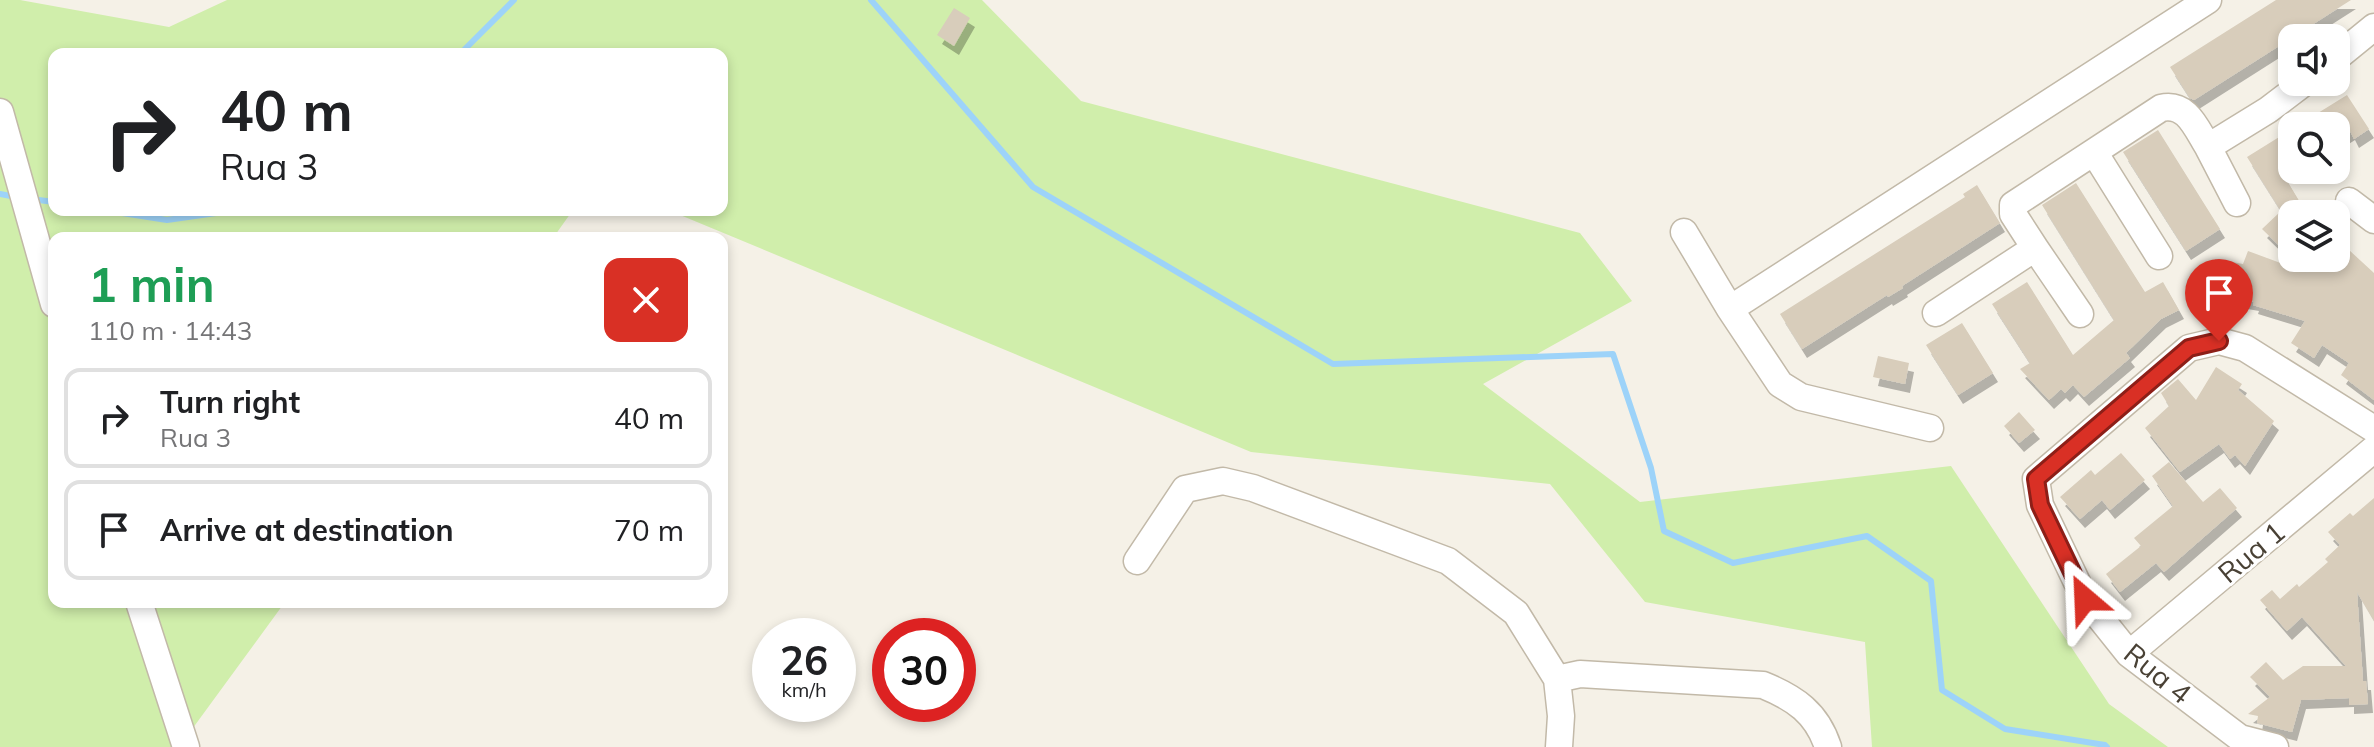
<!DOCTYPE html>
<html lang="en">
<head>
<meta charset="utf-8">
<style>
	body { margin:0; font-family:Mulish,sans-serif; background:#f6f6f6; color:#202124; height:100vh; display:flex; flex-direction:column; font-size:30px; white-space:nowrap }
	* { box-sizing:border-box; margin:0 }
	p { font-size:26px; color:#757577 }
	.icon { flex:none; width:44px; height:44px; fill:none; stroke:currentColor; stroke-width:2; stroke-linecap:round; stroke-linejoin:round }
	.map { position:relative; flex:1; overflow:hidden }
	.details { position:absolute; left:48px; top:232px; width:680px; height:376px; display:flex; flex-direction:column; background:#fff; border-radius:16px; box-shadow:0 4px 12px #0003 }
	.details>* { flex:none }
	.top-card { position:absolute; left:48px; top:48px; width:680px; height:168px; border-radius:16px; box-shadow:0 4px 12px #0003; background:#fff; color:#202124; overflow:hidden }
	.tools { position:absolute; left:2278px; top:24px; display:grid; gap:16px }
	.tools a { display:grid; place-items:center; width:72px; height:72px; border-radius:16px; background:#fff; box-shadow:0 4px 12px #0003; font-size:40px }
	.speed { position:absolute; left:752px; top:618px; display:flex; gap:16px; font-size:40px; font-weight:700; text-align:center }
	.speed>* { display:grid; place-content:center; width:104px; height:104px; border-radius:50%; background:#fff; box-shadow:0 4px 12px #0003; line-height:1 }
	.speed small { font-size:20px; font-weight:400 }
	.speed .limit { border:12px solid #d22; background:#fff; color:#111 }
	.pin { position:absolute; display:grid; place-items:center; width:68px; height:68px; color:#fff; margin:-82px -34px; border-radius:50% 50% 50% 0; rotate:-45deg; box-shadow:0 0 8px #0007 }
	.pin .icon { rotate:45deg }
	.me { position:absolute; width:88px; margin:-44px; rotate:334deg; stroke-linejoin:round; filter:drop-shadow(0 0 6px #0008) }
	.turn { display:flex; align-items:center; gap:28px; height:168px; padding:0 40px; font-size:36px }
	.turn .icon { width:104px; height:104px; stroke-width:2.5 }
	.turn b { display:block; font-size:56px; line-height:68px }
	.round { display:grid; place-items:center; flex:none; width:84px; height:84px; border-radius:16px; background:#f6f6f6 }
	.headline { display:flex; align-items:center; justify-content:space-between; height:136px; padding:0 40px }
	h1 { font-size:48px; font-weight:700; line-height:60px; color:#1e9e55 }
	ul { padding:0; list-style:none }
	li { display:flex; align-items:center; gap:24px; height:100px; margin:0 16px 12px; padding:0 24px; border:4px solid #e0e0e0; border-radius:16px }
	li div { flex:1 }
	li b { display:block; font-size:30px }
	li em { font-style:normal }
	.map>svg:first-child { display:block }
</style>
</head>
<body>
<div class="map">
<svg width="2374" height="747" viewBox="0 0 2374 747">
	<defs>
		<filter id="shadow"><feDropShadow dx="5" dy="9" stdDeviation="0" flood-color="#0004"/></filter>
	</defs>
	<rect width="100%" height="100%" fill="#f5f1e7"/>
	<path fill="#d0eeab" d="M 0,0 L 20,0 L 169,27 L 227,0 L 982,0 L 1081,101 L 1580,233 L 1632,301 L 1483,384 L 1640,502 L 1951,466 L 2109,704 L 2168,747 L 1872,747 L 1865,642 L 1645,602 L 1550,484 L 1251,452 L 668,210 L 722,210 L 722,54 L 54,54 L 54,210 L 573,210 L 553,238 L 54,238 L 54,602 L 285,602 L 179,747 L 0,747 Z"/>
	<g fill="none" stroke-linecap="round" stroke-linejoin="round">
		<path stroke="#9dd3f9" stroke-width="6" d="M 871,0 L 1033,187 L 1333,364 L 1613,354 L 1651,468 L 1664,531 L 1733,563 L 1867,536 L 1931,581 L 1942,690 L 2005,729 L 2105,745 L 2107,747
			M 460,54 L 514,0
			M 0,194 L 16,197
			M 31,199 L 54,202
			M 103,210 L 167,220 L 237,210"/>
	</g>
	<path fill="#d8cdbb" filter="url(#shadow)" d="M 2276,0 L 2351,0 L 2194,100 L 2190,98 L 2170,67 Z
		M 954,8 L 970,18 L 954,46 L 937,35 Z
		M 2347,95 L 2369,129 L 2354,139 L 2350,131 L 2336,140 L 2336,126 L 2297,126 Z
		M 2292,129 L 2292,168 L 2283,174 L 2301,204 L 2292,209 L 2292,258 L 2262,229 L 2281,211 L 2247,157 Z
		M 2158,130 L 2220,229 L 2186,251 L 2123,152 Z
		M 2076,183 L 2145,292 L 2163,282 L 2179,310 L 2161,319 L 2126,353 L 2130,358 L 2084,397 L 2073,385 L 2065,393 L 2061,389 L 2049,400 L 2020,369 L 2030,363 L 1992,304 L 2027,282 L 2073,355 L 2114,320 L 2042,205 Z
		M 1977,185 L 2000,223 L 1902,286 L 1903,288 L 1888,297 L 1887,295 L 1802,349 L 1780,314 L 1965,197 L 1963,194 Z
		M 2336,238 L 2374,273 L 2374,400 L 2341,375 L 2349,363 L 2322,345 L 2314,358 L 2291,343 L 2305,321 L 2253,305 L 2254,302 L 2209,294 L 2215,259 L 2243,264 L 2248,251 L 2308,273 L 2292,258 L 2334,258 L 2336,261 Z
		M 1962,323 L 1993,373 L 1958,395 L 1926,345 Z
		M 1878,356 L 1909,363 L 1905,384 L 1873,377 Z
		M 2216,367 L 2242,384 L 2238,390 L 2274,421 L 2245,466 L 2235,455 L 2230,459 L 2219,444 L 2180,472 L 2145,428 L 2169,406 L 2161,393 L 2178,379 L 2196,400 Z
		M 2019,412 L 2035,430 L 2019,443 L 2004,426 Z
		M 2121,453 L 2145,480 L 2110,510 L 2102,500 L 2080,519 L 2060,497 L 2091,470 L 2095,475 Z
		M 2169,462 L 2203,502 L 2220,488 L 2237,508 L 2164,572 L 2156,563 L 2120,592 L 2106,574 L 2141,546 L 2134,538 L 2173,506 L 2152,476 Z
		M 2374,498 L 2374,621 L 2357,592 L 2363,681 L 2366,681 L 2368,704 L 2349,705 L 2349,698 L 2301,700 L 2292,732 L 2257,723 L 2258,716 L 2248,714 L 2270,697 L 2250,677 L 2266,662 L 2283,680 L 2303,666 L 2346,666 L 2302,617 L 2287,631 L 2260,600 L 2272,590 L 2280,599 L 2297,584 L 2299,587 L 2328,562 L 2325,559 L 2340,545 L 2328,532 L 2350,513 L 2353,516 Z"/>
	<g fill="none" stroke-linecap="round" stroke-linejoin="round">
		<g stroke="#c2b9a8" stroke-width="29">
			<path id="minor" d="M 2336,58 L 2374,27
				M 0,112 L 54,304
				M 2208,147 L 2237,203
				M 2094,152 L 2159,256
				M 2349,201 L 2374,220
				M 1684,232 L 1730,309 L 1780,384 L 1801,397 L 1930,428
				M 2035,248 L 2080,314
				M 1730,309 L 2208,0
				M 1936,313 L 2035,248 L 2013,214 L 2013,205 L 2161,108 C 2187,102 2196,128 2208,147 L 2268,110 L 2305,82
				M 1137,561 L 1185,489 L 1223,481 L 1253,488 L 1448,561 L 1516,613 L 1557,679 L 1561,716 L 1559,747
				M 139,602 L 186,747
				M 2129,654 L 2374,449
				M 1557,679 L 1580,674 L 1763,685 C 1795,698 1817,713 1828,747
				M 2275,747 L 2240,738 L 2129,654 L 2085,599 L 2040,505 L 2036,479 L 2189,348 L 2219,341 L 2245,348 L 2374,429"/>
		</g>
		<use href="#minor" stroke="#fff" stroke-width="26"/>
	</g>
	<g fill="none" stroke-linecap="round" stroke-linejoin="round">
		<g stroke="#8d1f18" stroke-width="20">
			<path id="route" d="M 2085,599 L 2040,505 L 2036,479 L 2189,348 L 2219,341"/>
		</g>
		<use href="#route" stroke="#d93025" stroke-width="14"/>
	</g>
	<g text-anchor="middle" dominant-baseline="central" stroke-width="6" stroke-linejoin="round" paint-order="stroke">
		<g font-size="28" fill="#494135" stroke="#fff">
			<text transform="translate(2251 552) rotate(-40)">Rua 1</text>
			<text transform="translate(2158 673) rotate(39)">Rua 4</text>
		</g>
	</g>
</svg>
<div class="tools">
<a><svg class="icon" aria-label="sound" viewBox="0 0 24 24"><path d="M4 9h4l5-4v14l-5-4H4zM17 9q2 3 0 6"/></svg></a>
<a><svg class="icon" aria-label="search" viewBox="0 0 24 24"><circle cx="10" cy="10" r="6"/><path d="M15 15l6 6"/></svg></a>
<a><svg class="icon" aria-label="layers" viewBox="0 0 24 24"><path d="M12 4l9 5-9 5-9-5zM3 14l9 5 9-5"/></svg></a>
</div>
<div class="speed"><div>26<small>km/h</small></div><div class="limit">30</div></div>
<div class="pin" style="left:2219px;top:341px;background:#d93025"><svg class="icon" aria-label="arrive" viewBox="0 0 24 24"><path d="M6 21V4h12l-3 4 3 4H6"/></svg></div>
<svg class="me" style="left:2085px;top:599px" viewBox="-20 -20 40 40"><path d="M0-17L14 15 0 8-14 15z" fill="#d93025" stroke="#fff" stroke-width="4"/></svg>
<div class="top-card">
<div class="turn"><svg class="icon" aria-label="right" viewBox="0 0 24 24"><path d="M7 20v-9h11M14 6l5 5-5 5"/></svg><div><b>40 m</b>Rua 3</div></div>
</div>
<section class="details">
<div class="headline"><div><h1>1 min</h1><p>110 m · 14:43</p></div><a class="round" style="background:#d93025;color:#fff"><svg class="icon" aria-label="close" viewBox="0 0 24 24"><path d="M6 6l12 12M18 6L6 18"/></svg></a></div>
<ul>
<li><svg class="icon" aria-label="right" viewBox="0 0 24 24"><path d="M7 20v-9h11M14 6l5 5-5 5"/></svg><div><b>Turn right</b><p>Rua 3</p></div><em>40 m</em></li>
<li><svg class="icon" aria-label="arrive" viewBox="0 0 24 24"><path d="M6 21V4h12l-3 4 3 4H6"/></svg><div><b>Arrive at destination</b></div><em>70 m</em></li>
</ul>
</section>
</div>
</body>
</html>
